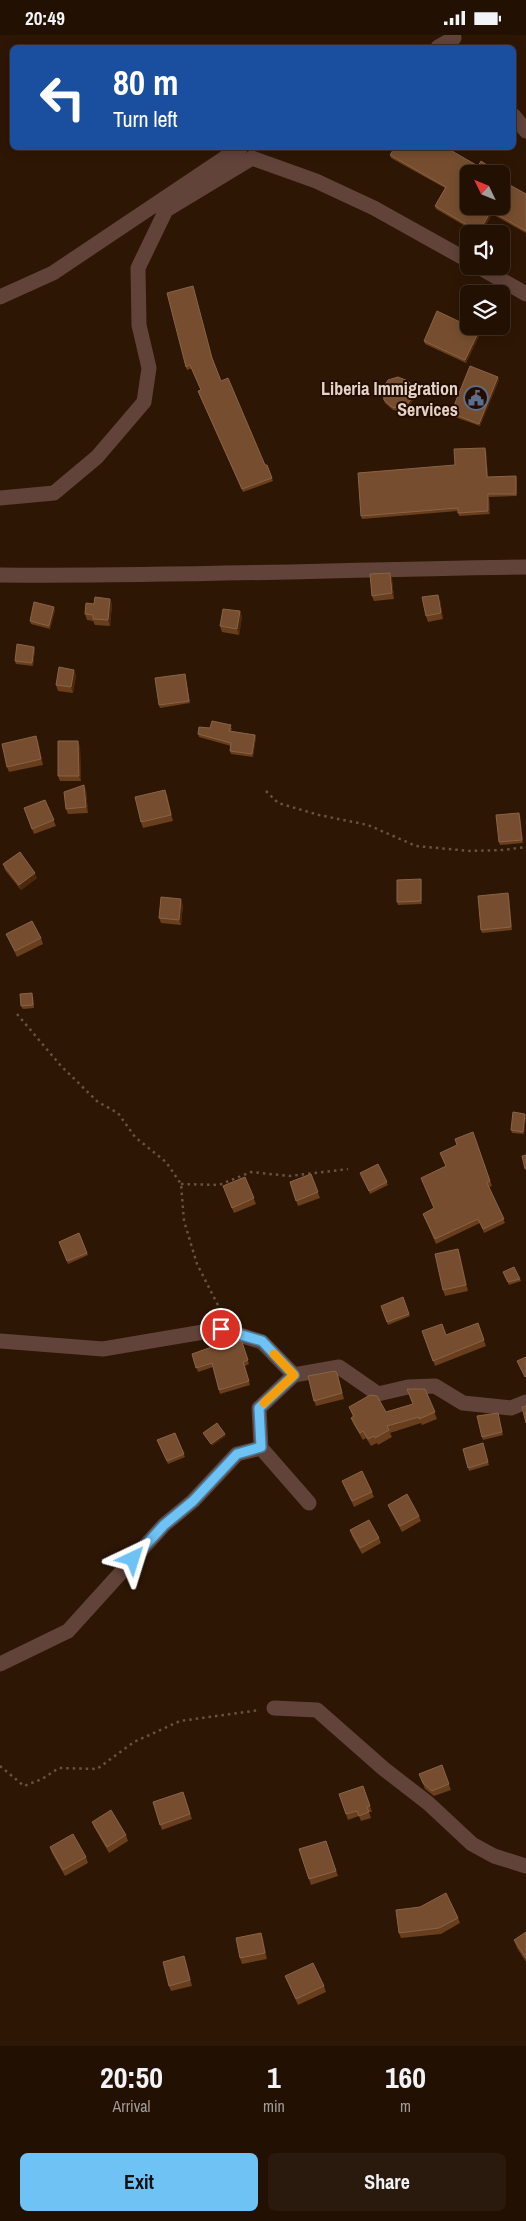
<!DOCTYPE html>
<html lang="en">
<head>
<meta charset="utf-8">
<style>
	body { margin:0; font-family:"Archivo Narrow",sans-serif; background:#2a190d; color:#f1f3f6; height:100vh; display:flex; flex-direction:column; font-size:19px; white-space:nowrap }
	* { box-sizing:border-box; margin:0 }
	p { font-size:16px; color:#a29d9a }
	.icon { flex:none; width:28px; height:28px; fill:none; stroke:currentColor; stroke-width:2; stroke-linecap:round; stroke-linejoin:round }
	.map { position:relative; height:2011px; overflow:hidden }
	.drawer { display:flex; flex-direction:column; background:#221003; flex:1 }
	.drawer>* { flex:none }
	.hud { position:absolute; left:10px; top:10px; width:506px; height:105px; border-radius:8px; box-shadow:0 2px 12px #0003,0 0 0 1px #3f3025; background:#1a4fa0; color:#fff; overflow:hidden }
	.needle { width:32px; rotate:313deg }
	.buttons { position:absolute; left:460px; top:130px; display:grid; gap:10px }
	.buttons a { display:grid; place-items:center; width:50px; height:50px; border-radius:8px; background:#221003; box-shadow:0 2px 12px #0003,0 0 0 1px #3f3025; font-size:25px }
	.pin { position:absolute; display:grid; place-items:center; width:42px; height:42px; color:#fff; margin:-21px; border:2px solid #fff; border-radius:50%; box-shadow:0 1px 5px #0007 }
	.me { position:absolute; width:55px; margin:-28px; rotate:41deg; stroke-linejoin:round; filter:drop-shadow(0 0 4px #0008) }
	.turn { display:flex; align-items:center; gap:18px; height:105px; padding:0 20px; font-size:22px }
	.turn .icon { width:65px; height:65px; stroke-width:2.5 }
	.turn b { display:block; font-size:35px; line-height:42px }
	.eta { display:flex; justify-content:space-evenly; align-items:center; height:85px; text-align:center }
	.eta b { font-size:30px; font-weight:800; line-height:35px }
	.cta { display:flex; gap:10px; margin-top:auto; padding:10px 20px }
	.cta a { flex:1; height:58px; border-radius:8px; background:#6fc2f4; color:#111; font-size:20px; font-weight:800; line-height:58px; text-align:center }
	.cta a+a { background:#2a190d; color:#f1f3f6 }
	.status { display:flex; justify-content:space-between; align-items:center; height:35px; padding:0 25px; background:#221003; direction:ltr }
	.status svg { height:14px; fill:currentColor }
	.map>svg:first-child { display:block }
</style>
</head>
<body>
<div class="status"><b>20:49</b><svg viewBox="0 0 49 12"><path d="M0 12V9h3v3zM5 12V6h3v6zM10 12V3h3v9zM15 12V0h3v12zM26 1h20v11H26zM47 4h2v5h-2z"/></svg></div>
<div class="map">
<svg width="526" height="2011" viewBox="0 0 526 2011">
	<rect width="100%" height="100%" fill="#2e1604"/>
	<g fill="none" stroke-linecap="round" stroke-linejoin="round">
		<path stroke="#685243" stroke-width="2.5" stroke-dasharray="2.5 4" stroke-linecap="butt" d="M 266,756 L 278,768 L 319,780 L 368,790 L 416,811 L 470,816 L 503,815 L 526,812
			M 17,979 L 61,1031 L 98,1067 L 118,1078 L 135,1102 L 166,1127 L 181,1149 L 184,1186 L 197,1229 L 223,1280
			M 181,1149 L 219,1150 L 251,1137 L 290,1141 L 348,1134
			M 0,1731 L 24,1751 L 42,1744 L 59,1733 L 97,1734 L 134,1707 L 180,1686 L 260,1675"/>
		<path stroke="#61433a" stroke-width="15" d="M 438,12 L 454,3 L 452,0
			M 514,81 L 526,96
			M 477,231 L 526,259
			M 0,262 L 53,238 L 241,112
			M 0,463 L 54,458 L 97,422 L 144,367 L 149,333 L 139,290 L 138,233 L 166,175 L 252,123 L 316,146 L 374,173 L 469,226
			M 0,540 C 175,542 351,534 526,532
			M 0,1306 L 103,1314 L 221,1294 L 262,1307 L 294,1340 L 339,1332 L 378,1359 L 408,1352 L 435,1351 L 463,1368 L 511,1373 L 526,1367
			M 294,1340 L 259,1373 L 261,1413 L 309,1468
			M 0,1629 L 68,1596 L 164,1490 L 193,1466 L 237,1419 L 261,1413
			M 274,1673 L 317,1675 L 384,1734 L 428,1768 L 472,1809 L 494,1821 L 526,1831"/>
	</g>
	<path fill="#693e1d" d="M 390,120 L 478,131 L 496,136 L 497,139 L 469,139 L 526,159 L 526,198 L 492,179 L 481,199 L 479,199 L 436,174 L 435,171 L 445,153 L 391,123 Z
		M 479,296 L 480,299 L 466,328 L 425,309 L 424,306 Z
		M 213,325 L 221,346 L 265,430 L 267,430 L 273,446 L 243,457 L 199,359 L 201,355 L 192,333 L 187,335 L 186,332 Z
		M 499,345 L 480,391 L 452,381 L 451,378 Z
		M 412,350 L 414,363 L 408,373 L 398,376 L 393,375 L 385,368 L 384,365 Z
		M 486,415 L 488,442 L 517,444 L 517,461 L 489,462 L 490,479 L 459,481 L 458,476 L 362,484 L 361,481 L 455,430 Z
		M 390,538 L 392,544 L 394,564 L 374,566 L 372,561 Z
		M 110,564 L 112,569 L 110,591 L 95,590 L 93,586 L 87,585 L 85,579 L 94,569 Z
		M 440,565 L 443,584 L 428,587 L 426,581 Z
		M 55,575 L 50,594 L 31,589 L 30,586 Z
		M 240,576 L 242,582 L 239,600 L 222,597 L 220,591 Z
		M 34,612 L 35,614 L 33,631 L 16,629 L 15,626 Z
		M 185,639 L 190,668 L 160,673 L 159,670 Z
		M 76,640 L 73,658 L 58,656 L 56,650 Z
		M 210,693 L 232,693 L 231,696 L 255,700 L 256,702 L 253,722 L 231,719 L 230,716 L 231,711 L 199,702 L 198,699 Z
		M 36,701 L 38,706 L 43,730 L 9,737 L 7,732 Z
		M 80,711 L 81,746 L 60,746 L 58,741 Z
		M 86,755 L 88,778 L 68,779 L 66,774 Z
		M 167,760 L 173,786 L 143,793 L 141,787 Z
		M 45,765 L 56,791 L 34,799 L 24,773 Z
		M 520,781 L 523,808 L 500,810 L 499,807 Z
		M 3,829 L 37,843 L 21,855 L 5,835 Z
		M 421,844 L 422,847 L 422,869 L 398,870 L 397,867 Z
		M 509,861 L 512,895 L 482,898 L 481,895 Z
		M 183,870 L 181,890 L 161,888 L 159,883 Z
		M 6,899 L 41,903 L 43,909 L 17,922 Z
		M 33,961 L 34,973 L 23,974 L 21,971 Z
		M 526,1081 L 524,1099 L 512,1098 L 511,1095 Z
		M 473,1097 L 492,1151 L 489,1152 L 505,1188 L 484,1198 L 480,1188 L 436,1209 L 423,1179 L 434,1173 L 446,1131 L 440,1118 L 457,1110 Z
		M 378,1129 L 388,1150 L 370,1159 L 361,1140 Z
		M 311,1139 L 320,1163 L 298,1171 L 290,1147 Z
		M 245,1142 L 256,1169 L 234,1178 L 223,1151 Z
		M 79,1198 L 88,1220 L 68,1229 L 59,1207 Z
		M 458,1214 L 460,1220 L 468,1256 L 445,1261 L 443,1255 Z
		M 504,1240 L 520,1244 L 521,1246 L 509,1250 Z
		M 381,1271 L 409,1279 L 410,1281 L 388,1290 Z
		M 478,1288 L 486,1311 L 435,1331 L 422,1296 L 446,1300 Z
		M 242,1307 L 249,1329 L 245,1331 L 250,1350 L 220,1359 L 213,1332 L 198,1337 L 192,1319 Z
		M 337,1338 L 344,1364 L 316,1371 L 314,1366 Z
		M 425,1354 L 437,1384 L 422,1390 L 421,1388 L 390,1398 L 392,1402 L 378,1410 L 377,1408 L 371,1411 L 366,1403 L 363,1405 L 354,1390 L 351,1383 L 353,1382 L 349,1372 L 386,1377 L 413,1369 Z
		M 498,1378 L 503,1400 L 483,1405 L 482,1402 Z
		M 175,1398 L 185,1422 L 168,1429 L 157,1405 Z
		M 483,1408 L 489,1430 L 469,1436 L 463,1414 Z
		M 342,1446 L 372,1457 L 374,1462 L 354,1472 Z
		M 388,1470 L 419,1481 L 421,1486 L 402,1497 L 390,1475 Z
		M 350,1495 L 379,1503 L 381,1508 L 362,1519 L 352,1501 Z
		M 442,1730 L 451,1755 L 434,1761 L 425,1754 L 419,1739 Z
		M 363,1751 L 372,1777 L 369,1777 L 371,1783 L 361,1786 L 359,1781 L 348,1785 L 339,1759 Z
		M 183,1757 L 192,1784 L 162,1795 L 153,1767 Z
		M 92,1787 L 126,1800 L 128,1806 L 109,1818 L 94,1792 Z
		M 326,1806 L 338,1841 L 311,1850 L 299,1814 Z
		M 50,1812 L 86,1822 L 88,1828 L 65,1841 L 52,1818 Z
		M 420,1872 L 458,1883 L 460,1888 L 441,1899 L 401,1903 L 399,1898 Z
		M 526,1897 L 526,1927 L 517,1913 L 514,1905 Z
		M 261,1898 L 263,1904 L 267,1924 L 242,1929 L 240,1923 Z
		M 186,1927 L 192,1951 L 171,1956 L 169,1951 Z
		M 285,1941 L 324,1951 L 326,1957 L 298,1970 Z"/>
	<path fill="#4c270b" d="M 491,176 L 492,179 L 481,199 L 480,199 L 479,197 Z
		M 479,296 L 480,299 L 466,328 L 465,325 Z
		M 498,342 L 499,345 L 480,391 L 479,389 Z
		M 412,350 L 414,363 L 408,373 L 407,370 Z
		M 485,413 L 486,415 L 488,445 L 487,442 Z
		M 516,441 L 517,444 L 517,461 L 516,459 Z
		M 488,459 L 489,462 L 490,479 L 488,476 Z
		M 390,538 L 392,544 L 394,564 L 392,558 Z
		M 438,560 L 440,565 L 443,584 L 441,578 Z
		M 110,564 L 112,569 L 110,591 L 108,585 Z
		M 54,572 L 55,575 L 50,594 L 49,591 Z
		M 240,576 L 242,582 L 239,600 L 237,594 Z
		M 34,612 L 35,614 L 33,631 L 32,628 Z
		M 74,635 L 76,640 L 73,658 L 71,652 Z
		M 255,700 L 256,702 L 253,722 L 252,719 Z
		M 36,701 L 38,706 L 43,730 L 41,724 Z
		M 78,706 L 80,711 L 81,746 L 79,741 Z
		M 84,750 L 86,755 L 88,778 L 86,772 Z
		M 165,755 L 167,760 L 173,786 L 171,780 Z
		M 519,778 L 520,781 L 523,808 L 522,805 Z
		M 35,838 L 37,843 L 21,855 L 19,850 Z
		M 421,844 L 422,847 L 422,869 L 421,866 Z
		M 508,858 L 509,861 L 512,895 L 511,892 Z
		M 181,864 L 183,870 L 181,890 L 179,885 Z
		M 525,1079 L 526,1081 L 524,1099 L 523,1097 Z
		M 458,1214 L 460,1220 L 468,1256 L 466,1250 Z
		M 225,1399 L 226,1401 L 212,1411 L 211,1409 Z
		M 261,1898 L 263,1904 L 267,1924 L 265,1918 Z"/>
	<path fill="#764e2f" stroke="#886347" d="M 395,112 L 445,112 L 478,131 L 481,126 L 496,136 L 494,139 L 469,139 L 469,171 L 501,171 L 501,145 L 526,159 L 526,196 L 491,176 L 479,197 L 435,171 L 446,152 L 390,120 Z
		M 193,251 L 212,323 L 221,346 L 228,343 L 265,430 L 267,430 L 272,443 L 242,454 L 198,356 L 201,355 L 190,330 L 186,332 L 167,258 Z
		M 437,276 L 479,296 L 465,325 L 424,306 Z
		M 470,331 L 498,342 L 479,389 L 451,378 Z
		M 398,342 L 408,346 L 412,350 L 413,361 L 407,370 L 397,373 L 392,372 L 384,365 L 383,354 L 388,345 Z
		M 485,413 L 487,442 L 516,441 L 516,459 L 488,459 L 488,476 L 458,478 L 458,473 L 361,481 L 358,438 L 455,430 L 454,414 Z
		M 390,538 L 392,558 L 372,561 L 370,539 Z
		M 438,560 L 441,578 L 426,581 L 422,562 Z
		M 95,562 L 110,564 L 108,585 L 93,584 L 93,580 L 85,579 L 86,568 L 94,569 Z
		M 34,567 L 54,572 L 49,591 L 30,586 Z
		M 223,574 L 240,576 L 237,594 L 220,591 Z
		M 17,609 L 34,612 L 32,628 L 15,626 Z
		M 59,632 L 74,635 L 71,652 L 56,650 Z
		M 185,639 L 189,666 L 159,670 L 155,643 Z
		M 212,686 L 231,690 L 229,696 L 255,700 L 252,719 L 230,716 L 231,708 L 198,699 L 199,692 L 210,693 Z
		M 36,701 L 41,724 L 7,732 L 2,709 Z
		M 58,706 L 78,706 L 79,741 L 58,741 Z
		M 84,750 L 86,772 L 66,774 L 64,757 Z
		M 165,755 L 171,780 L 141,787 L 135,762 Z
		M 45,765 L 54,785 L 32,794 L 24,773 Z
		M 519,778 L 522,805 L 499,807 L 496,780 Z
		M 20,817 L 35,838 L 19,850 L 3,829 Z
		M 421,844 L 421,866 L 397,867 L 397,845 Z
		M 508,858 L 511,892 L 481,895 L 478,861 Z
		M 161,862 L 181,864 L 179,885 L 159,883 Z
		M 32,886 L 41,903 L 15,916 L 6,899 Z
		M 32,958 L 33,970 L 21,971 L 20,959 Z
		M 513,1077 L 525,1079 L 523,1097 L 511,1095 Z
		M 473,1097 L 490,1146 L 487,1148 L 504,1184 L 483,1194 L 478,1184 L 435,1204 L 423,1179 L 434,1173 L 421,1143 L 446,1131 L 440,1118 L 457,1110 L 455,1104 Z
		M 526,1120 L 526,1134 L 525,1134 L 522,1121 Z
		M 378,1129 L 387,1147 L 369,1156 L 360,1138 Z
		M 311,1139 L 318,1157 L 296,1166 L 290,1147 Z
		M 245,1142 L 254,1163 L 232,1173 L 223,1151 Z
		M 79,1198 L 87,1218 L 67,1226 L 59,1207 Z
		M 458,1214 L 466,1250 L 443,1255 L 435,1219 Z
		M 514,1232 L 520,1244 L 508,1247 L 503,1237 Z
		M 403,1262 L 409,1279 L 387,1287 L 381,1271 Z
		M 478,1288 L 484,1305 L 433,1326 L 422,1296 L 442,1289 L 446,1300 Z
		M 234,1304 L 242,1307 L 248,1325 L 243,1327 L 249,1346 L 219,1355 L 212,1328 L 196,1333 L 192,1319 Z
		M 526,1322 L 526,1341 L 525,1342 L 517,1326 Z
		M 335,1336 L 337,1338 L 342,1358 L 314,1366 L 308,1341 Z
		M 407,1354 L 425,1354 L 435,1377 L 419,1384 L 419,1382 L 387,1391 L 389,1395 L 375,1403 L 374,1401 L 368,1404 L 363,1396 L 360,1398 L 351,1383 L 354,1381 L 349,1372 L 370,1360 L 377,1361 L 386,1377 L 413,1369 Z
		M 526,1371 L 526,1388 L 522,1372 Z
		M 498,1378 L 502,1397 L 482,1402 L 477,1381 Z
		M 217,1388 L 225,1399 L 211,1409 L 203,1398 Z
		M 175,1398 L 184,1419 L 167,1426 L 157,1405 Z
		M 483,1408 L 488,1427 L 468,1433 L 463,1414 Z
		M 362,1436 L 372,1457 L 352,1466 L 342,1446 Z
		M 407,1459 L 419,1481 L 400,1491 L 388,1470 Z
		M 369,1485 L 379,1503 L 360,1513 L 350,1495 Z
		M 442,1730 L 449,1749 L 432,1756 L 423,1748 L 419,1739 Z
		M 363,1751 L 370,1771 L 367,1772 L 369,1777 L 359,1781 L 357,1776 L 346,1779 L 339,1759 Z
		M 183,1757 L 190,1779 L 160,1790 L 153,1767 Z
		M 111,1775 L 126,1800 L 107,1812 L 92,1787 Z
		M 73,1799 L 86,1822 L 63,1835 L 50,1812 Z
		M 326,1806 L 336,1836 L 309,1844 L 299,1814 Z
		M 446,1858 L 458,1883 L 439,1893 L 399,1898 L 396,1875 L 420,1872 Z
		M 526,1897 L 526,1923 L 514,1905 Z
		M 261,1898 L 265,1918 L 240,1923 L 236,1903 Z
		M 184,1921 L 190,1945 L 169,1951 L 163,1927 Z
		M 313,1928 L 324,1951 L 296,1964 L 285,1941 Z"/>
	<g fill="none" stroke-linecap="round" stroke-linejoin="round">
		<g stroke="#487e9f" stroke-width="12">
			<path id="route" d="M 133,1524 L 164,1490 L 193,1466 L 237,1419 L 261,1412 L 259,1373 L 294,1340 L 262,1306 L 221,1294"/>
		</g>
		<use href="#route" stroke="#6fc2f4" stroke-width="9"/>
		<path stroke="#f59e0b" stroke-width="9" d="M 264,1368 L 294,1340 L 274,1319"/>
	</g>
	<defs>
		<g id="civic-ring" transform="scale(1.25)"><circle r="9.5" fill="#240d00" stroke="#5c6f8a" stroke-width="1.5"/><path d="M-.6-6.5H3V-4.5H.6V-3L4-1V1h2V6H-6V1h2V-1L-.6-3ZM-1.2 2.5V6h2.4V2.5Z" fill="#5c6f8a"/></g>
	</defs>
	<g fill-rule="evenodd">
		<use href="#civic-ring" x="476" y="363"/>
	</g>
	<g text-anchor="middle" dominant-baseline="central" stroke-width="4" stroke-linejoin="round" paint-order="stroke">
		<g font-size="18" font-weight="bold" fill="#e4d3c8" stroke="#240d00" text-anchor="end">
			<text x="458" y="353">Liberia Immigration<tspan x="458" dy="21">Services</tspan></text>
		</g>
	</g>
</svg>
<div class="buttons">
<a><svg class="needle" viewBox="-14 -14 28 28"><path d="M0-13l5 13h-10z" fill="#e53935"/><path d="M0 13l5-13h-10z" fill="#a29d9a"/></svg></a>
<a><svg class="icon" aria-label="sound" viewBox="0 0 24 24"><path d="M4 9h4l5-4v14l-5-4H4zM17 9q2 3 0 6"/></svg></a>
<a><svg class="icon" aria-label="layers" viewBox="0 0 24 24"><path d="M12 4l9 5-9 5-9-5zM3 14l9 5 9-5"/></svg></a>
</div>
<div class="pin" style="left:221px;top:1294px;background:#d93025"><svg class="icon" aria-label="arrive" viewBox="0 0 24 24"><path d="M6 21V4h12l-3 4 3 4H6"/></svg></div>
<svg class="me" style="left:133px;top:1524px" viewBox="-20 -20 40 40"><path d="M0-17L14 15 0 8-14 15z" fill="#6fc2f4" stroke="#fff" stroke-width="4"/></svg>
<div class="hud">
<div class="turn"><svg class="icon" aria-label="left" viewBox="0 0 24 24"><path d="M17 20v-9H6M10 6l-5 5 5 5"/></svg><div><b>80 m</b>Turn left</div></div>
</div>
</div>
<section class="drawer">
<div class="eta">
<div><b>20:50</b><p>Arrival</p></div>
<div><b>1</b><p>min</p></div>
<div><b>160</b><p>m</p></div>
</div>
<div class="cta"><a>Exit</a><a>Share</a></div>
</section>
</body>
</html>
